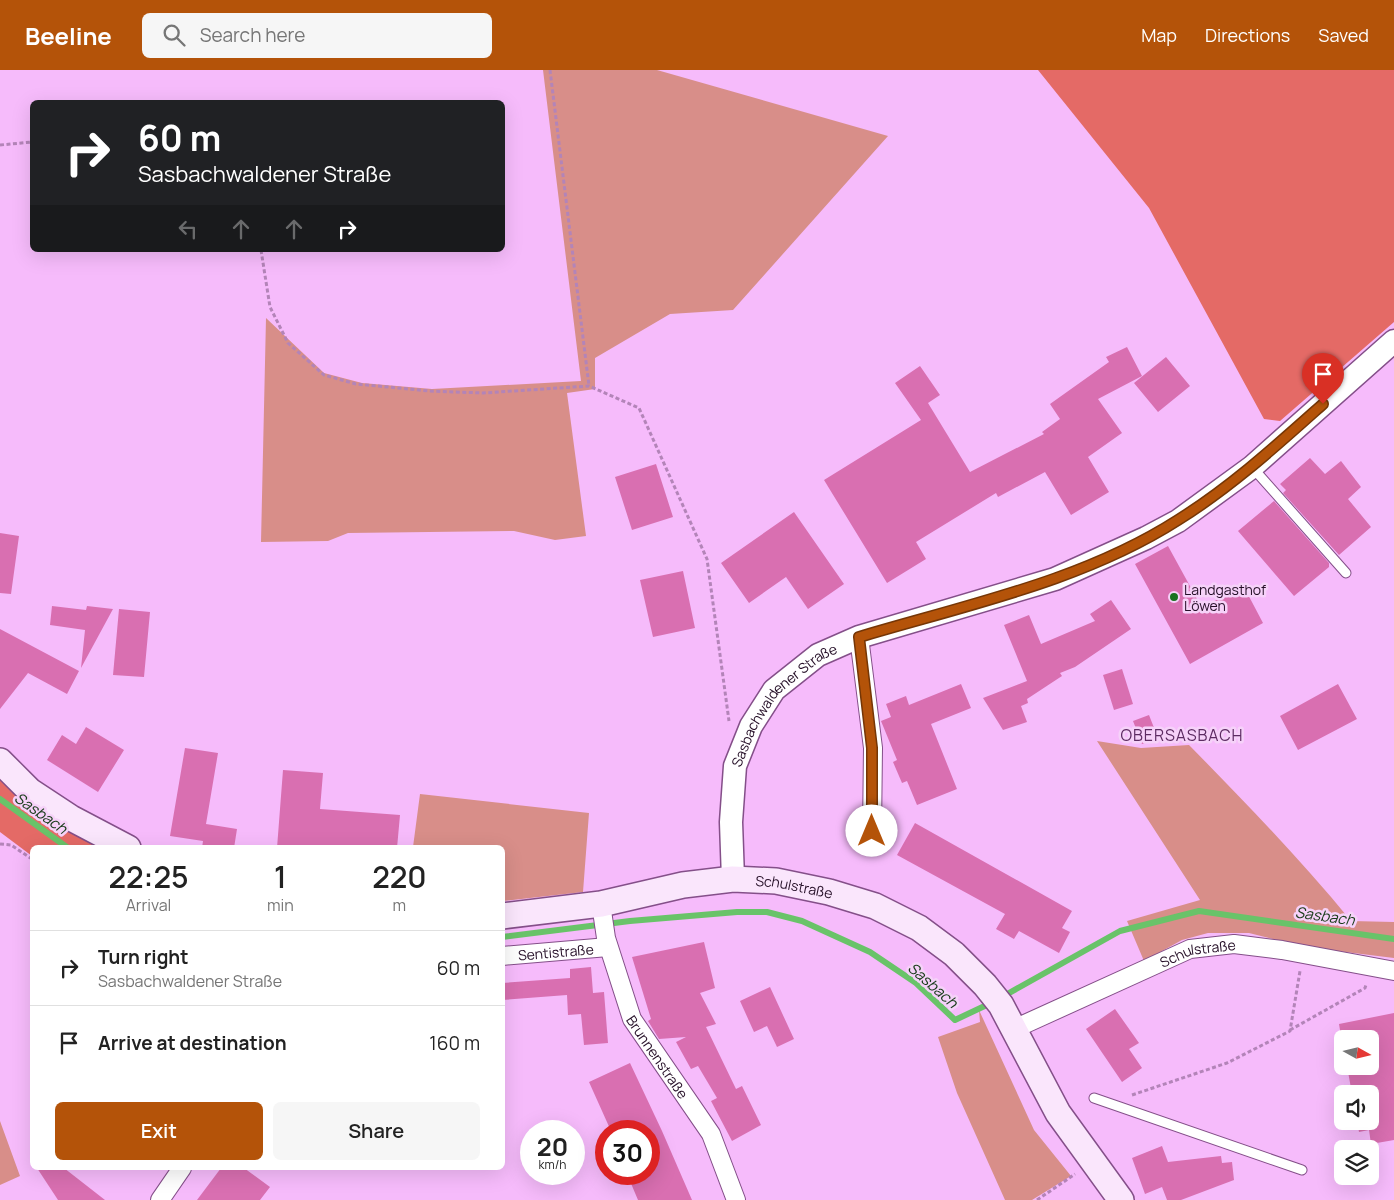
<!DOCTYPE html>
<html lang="en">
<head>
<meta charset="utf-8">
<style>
	body { margin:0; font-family:Manrope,sans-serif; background:#f6f6f6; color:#222; height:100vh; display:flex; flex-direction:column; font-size:19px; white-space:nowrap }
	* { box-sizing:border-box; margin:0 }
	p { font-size:16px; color:#767676 }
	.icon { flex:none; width:28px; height:28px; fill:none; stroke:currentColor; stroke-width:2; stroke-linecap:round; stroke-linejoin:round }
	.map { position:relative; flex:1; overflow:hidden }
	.details { position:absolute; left:30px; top:775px; width:475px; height:325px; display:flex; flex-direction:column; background:#fff; border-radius:8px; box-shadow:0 5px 20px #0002 }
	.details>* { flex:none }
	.guide { position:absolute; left:30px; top:30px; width:475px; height:152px; border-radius:8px; box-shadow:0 5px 20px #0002; background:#202124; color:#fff; overflow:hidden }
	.needle { width:32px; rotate:98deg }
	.fabs { position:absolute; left:1334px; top:960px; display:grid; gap:10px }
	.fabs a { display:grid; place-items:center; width:45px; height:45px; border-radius:8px; background:#fff; box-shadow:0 5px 20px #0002; font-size:25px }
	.speed { position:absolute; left:520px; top:1050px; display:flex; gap:10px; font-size:25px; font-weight:700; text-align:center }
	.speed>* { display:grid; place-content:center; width:65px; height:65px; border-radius:50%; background:#fff; box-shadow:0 5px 20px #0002; line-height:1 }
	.speed small { font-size:12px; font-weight:400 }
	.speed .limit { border:8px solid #d22; background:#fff; color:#111 }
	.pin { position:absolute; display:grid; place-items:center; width:42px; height:42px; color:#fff; margin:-51px -21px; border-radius:50% 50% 50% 0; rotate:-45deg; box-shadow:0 0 5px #0007 }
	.pin .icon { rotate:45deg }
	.me { position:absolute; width:55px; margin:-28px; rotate:0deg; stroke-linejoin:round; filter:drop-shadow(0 0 4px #0008) }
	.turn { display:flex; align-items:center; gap:18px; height:105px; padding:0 25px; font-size:22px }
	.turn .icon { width:65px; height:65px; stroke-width:2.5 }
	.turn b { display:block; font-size:35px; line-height:42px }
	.lanes { display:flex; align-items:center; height:48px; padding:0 25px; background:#0003; justify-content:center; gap:25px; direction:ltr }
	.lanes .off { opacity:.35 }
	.eta { display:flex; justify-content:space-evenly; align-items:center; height:85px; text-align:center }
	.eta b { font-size:30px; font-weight:600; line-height:35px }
	.cta { display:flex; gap:10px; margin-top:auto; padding:10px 25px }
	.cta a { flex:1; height:58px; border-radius:8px; background:#b45309; color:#fff; font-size:20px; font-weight:600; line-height:58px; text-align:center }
	.cta a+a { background:#f6f6f6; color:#222 }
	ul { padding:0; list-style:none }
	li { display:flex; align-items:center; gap:15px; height:75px; padding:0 25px; border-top:1px solid #e0e0e0 }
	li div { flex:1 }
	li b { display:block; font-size:19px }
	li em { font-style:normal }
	header { display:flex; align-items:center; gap:30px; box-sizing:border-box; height:70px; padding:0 25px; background:#b45309; color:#fff }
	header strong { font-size:24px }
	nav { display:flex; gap:28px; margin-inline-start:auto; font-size:18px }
	.search { width:350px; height:45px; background:#f6f6f6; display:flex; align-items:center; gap:12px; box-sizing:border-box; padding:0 18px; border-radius:8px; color:#767676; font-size:19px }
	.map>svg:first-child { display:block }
</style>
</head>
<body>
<header>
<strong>Beeline</strong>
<div class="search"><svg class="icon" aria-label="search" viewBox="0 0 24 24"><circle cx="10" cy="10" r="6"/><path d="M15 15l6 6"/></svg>Search here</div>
<nav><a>Map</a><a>Directions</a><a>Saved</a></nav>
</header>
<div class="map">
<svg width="1394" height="1130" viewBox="0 0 1394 1130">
	<rect width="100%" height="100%" fill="#f6bbfb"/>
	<path fill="#d88e89" d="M 543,0 L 657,0 L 888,66 L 733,240 L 670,244 L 595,288 L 595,319 L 567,323 L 586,466 L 555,470 L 514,461 L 348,463 L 328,471 L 261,472 L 266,248 L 324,303 L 362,313 L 432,319 L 581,311 Z
		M 1097,671 L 1141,678 L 1189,675 C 1245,732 1300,789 1351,851 L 1394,852 L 1394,888 L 1305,877 L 1249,863 L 1208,863 L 1182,870 L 1144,891 L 1127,851 L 1200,830 Z
		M 420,724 L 589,743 L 583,822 L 503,831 L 502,778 L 413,777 Z
		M 979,940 L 1034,1060 L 1071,1106 L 1032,1130 L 1005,1130 L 957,1023 L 938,967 L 980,952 Z
		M 0,1051 L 20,1106 L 0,1115 Z"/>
	<path fill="#e46a66" d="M 1038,0 L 1394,0 L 1394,252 L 1280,351 L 1264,349 L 1149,138 Z
		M 0,709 L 104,777 L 32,778 L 32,786 L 0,762 Z"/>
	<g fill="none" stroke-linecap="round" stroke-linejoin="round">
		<path stroke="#69c369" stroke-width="6" d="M 0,729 L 68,778
			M 502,867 L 630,851 L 737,842 L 767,842 L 802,851 L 870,882 L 916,913 L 955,950 L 991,933
			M 1002,927 L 1120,861 L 1199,841 L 1394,869"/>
	</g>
	<path fill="#d96fb1" d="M 1127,277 L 1142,306 L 1098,329 L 1122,363 L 1088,387 L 1109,422 L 1071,445 L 1045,402 L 998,427 L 996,423 L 916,472 L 926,489 L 887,513 L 824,410 L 921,350 L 895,313 L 920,296 L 940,325 L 928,333 L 970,402 L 1044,364 L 1042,362 L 1060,349 L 1050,334 L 1109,292 L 1106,287 Z
		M 1166,287 L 1190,316 L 1158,342 L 1134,313 Z
		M 1310,388 L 1325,404 L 1341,391 L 1361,417 L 1348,429 L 1371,457 L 1339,485 L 1283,423 L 1286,420 L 1280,414 Z
		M 656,394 L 673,447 L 632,460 L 615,407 Z
		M 1274,431 L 1329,493 L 1329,497 L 1294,526 L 1238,461 Z
		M 794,442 L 844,514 L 808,539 L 786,507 L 749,533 L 721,493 Z
		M 0,463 L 19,466 L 11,524 L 0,523 Z
		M 1168,476 L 1202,538 L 1243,515 L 1263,553 L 1190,594 L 1135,494 Z
		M 683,501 L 695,558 L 653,567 L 640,510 Z
		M 1111,530 L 1131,559 L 1075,597 L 1060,603 L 1062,606 L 1027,629 L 1028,633 L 1021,636 L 1027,652 L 1003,660 L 983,628 L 1027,611 L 1004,555 L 1029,545 L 1041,574 L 1095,551 L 1090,544 Z
		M 52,536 L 86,540 L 87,536 L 113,539 L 81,598 L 85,560 L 50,555 Z
		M 119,539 L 150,542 L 144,607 L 113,605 Z
		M 0,559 L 79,601 L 67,624 L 28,603 L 0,639 Z
		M 1122,599 L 1133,634 L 1114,640 L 1103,605 Z
		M 961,614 L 971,638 L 931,654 L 957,719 L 917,735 L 907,711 L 902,713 L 893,692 L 897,690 L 881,651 L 891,647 L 886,634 L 906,626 L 909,635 Z
		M 1338,614 L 1357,649 L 1298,680 L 1280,646 Z
		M 1149,645 L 1158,668 L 1142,674 L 1133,651 Z
		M 86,657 L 124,680 L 98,722 L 47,690 L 62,665 L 76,674 Z
		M 185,678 L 218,683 L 206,754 L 237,759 L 234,778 L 202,778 L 203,771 L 170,766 Z
		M 283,700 L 323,703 L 320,739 L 400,745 L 397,778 L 277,778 Z
		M 915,753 L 1072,841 L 1062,858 L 1070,862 L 1059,883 L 1019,861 L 1014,869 L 996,859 L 1005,844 L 897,785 Z
		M 704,872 L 715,918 L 700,923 L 716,954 L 706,957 L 736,1019 L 742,1016 L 761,1055 L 732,1071 L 711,1031 L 717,1028 L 698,996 L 691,999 L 676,972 L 686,967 L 659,969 L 648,951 L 651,949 L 632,887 Z
		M 591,897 L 593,923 L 604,922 L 608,973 L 584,975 L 581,944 L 568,945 L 567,925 L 502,930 L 502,913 L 570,908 L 570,899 Z
		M 770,917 L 794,969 L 777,977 L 767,956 L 754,962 L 740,931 Z
		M 1115,939 L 1139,973 L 1129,979 L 1142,998 L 1122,1012 L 1086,959 Z
		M 1394,943 L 1394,1070 L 1371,1074 L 1369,1060 L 1359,1062 L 1357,1051 L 1370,1051 L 1370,1024 L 1352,1024 L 1347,996 L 1370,996 L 1370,969 L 1342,969 L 1342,972 L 1339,954 Z
		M 630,993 L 662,1061 L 692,1130 L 638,1130 L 627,1104 L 649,1104 L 649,1061 L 611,1061 L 589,1012 Z
		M 1162,1076 L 1168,1092 L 1221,1086 L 1222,1093 L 1232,1092 L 1234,1110 L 1181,1130 L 1167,1130 L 1162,1117 L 1145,1124 L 1132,1088 Z
		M 37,1098 L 64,1098 L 105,1130 L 58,1130 Z
		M 221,1098 L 244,1098 L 270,1117 L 260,1130 L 197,1130 Z"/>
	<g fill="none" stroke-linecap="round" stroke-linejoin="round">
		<g stroke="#844f89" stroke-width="11">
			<path id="service" d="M 1252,397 L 1346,503
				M 1094,1028 L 1302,1100"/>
		</g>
		<g stroke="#844f89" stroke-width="20">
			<g id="minor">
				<path d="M 859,567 L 873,678 L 872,761"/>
				<path id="s1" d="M 601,834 L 606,868 L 632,949 L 711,1064 L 736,1130"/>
				<path id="s2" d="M 502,886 L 608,877"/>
				<path id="s3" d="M 1014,959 L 1190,879 L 1234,874 L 1282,880 L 1394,901"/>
				<path d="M 160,1130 L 182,1098"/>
			</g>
		</g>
		<g stroke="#844f89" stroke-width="25">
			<g id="tertiary">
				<path id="s4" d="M 733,809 L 731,752 L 735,696 L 751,656 L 774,620 L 818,585 L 859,567 L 1055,509 L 1146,468 L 1178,451 L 1252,397 L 1394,271"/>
			</g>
		</g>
		<g stroke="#844f89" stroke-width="28">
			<g id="secondary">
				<path d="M 0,691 L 30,721 L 71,748 L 128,778"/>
				<path id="s5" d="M 502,846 L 601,834 L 683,815 L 733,809 L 776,811 L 829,822 L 875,836 L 919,858 L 954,884 L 985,915 L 1001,935 L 1058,1043 L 1121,1130"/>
			</g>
		</g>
		<path stroke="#b384b8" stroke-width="3" stroke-dasharray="4 2.5" stroke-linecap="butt" d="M 550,0 L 589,316
			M 0,75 L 32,72
			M 261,180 L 270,237 L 288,273 L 324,305 L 356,314 L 429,321 L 483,323 L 589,316 L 639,338 L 707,489 L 729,651
			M 0,774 L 11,775 L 32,789
			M 1290,960 L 1365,918 L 1366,915
			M 1132,1025 L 1227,993 L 1290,961 L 1300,901
			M 1037,1130 L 1075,1104"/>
		<use href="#service" stroke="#fff" stroke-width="9"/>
		<use href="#minor" stroke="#fff" stroke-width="18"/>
		<use href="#tertiary" stroke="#fff" stroke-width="22"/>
		<use href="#secondary" stroke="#fae6fc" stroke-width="25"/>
	</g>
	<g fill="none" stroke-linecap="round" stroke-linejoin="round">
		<g stroke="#753606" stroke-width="12">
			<path id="route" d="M 872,761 L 872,678 L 859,567 C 966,535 1083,511 1178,450 C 1231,417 1277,375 1323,334"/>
		</g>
		<use href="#route" stroke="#b45309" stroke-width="9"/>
	</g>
	<circle fill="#18721f" stroke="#f6d2f9" stroke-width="2" cx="1174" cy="527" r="5"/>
	<g text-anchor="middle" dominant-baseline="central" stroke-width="5" stroke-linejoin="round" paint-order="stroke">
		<g font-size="14" fill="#250f27" stroke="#f6d2f9" text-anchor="start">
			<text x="1184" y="519">Landgasthof<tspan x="1184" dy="16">Löwen</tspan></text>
		</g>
		<g font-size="14" fill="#250f27" stroke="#f6d2f9">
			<text stroke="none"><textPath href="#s4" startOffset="194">Sasbachwaldener Straße</textPath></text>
			<text stroke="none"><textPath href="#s5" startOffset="296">Schulstraße</textPath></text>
			<text stroke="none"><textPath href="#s2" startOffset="54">Sentistraße</textPath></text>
			<text stroke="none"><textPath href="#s3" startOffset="200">Schulstraße</textPath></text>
			<text stroke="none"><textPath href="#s1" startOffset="165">Brunnenstraße</textPath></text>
		</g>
		<g font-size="15" font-style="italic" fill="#183c19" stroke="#f6d2f9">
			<text transform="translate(41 743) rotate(35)">Sasbach</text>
			<text transform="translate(1325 846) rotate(8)">Sasbach</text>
			<text transform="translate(933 915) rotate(41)">Sasbach</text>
		</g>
		<g font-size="16" letter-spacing="1" fill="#5d2b62" stroke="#f6d2f9">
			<text x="1182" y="665">OBERSASBACH</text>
		</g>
	</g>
</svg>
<div class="fabs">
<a><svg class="needle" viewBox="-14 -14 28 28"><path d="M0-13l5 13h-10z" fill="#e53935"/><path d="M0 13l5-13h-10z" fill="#767676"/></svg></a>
<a><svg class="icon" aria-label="sound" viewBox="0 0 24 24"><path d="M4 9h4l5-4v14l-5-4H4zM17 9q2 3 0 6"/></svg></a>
<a><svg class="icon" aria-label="layers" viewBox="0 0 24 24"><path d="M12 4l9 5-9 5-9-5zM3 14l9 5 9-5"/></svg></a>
</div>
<div class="speed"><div>20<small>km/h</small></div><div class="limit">30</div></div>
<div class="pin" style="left:1323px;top:334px;background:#d93025"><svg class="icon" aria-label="arrive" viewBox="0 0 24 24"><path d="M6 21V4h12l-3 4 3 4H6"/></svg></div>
<svg class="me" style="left:872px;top:761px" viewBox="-20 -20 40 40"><circle r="19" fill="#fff"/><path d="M0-13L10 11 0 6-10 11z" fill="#b45309"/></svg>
<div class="guide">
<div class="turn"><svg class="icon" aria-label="right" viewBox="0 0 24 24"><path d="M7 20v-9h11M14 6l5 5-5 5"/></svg><div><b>60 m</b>Sasbachwaldener Straße</div></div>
<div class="lanes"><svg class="icon off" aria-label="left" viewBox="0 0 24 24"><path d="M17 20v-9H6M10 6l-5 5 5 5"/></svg><svg class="icon off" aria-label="ahead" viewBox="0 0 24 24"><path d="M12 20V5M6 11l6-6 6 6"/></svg><svg class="icon off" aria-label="ahead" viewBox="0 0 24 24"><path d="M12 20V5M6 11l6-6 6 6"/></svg><svg class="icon" aria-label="right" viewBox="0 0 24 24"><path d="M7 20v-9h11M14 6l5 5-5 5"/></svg></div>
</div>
<section class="details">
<div class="eta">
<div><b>22:25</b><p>Arrival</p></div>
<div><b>1</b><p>min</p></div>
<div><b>220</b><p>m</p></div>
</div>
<ul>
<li><svg class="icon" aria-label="right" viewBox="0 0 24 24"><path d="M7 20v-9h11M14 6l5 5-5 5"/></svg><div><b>Turn right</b><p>Sasbachwaldener Straße</p></div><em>60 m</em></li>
<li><svg class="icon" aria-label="arrive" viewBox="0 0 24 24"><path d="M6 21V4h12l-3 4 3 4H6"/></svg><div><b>Arrive at destination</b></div><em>160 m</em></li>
</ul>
<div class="cta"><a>Exit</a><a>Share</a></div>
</section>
</div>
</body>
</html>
